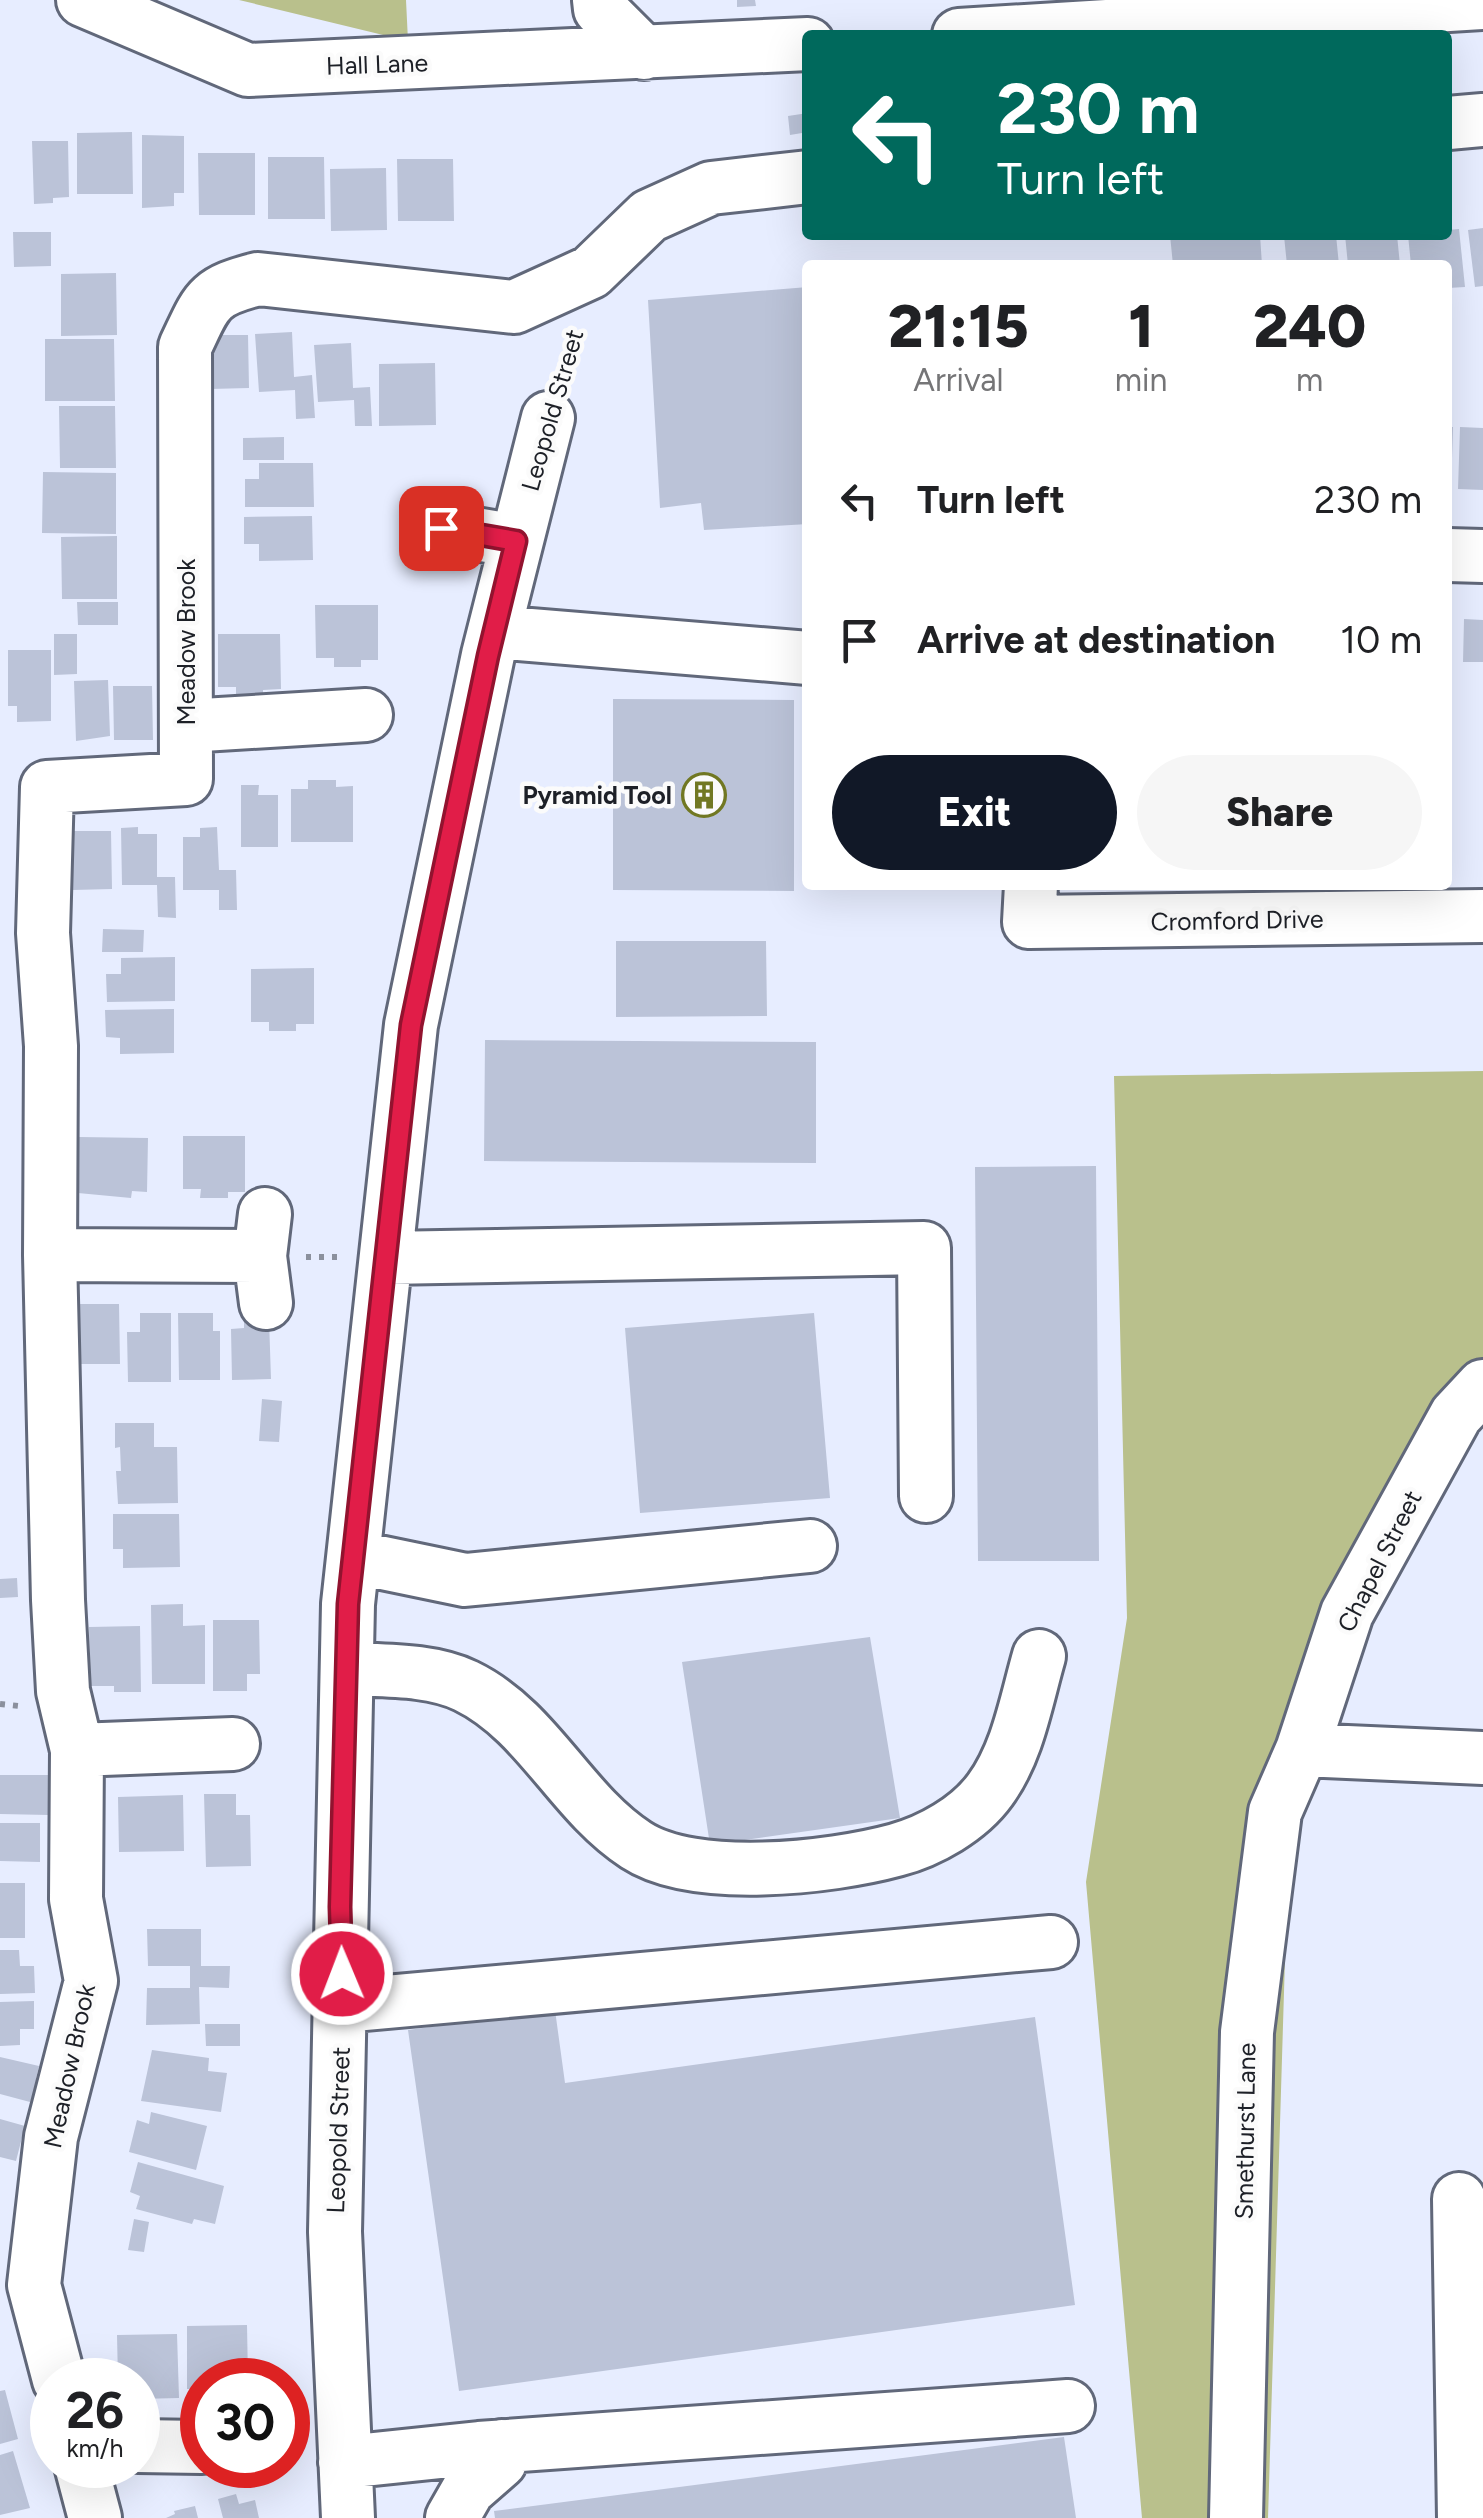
<!DOCTYPE html>
<html lang="en">
<head>
<meta charset="utf-8">
<style>
	body { margin:0; font-family:Figtree,sans-serif; background:#f6f6f6; color:#202124; height:100vh; display:flex; flex-direction:column; font-size:38px; white-space:nowrap }
	* { box-sizing:border-box; margin:0 }
	p { font-size:32px; color:#757577 }
	.icon { flex:none; width:55px; height:55px; fill:none; stroke:currentColor; stroke-width:2; stroke-linecap:round; stroke-linejoin:round }
	.map { position:relative; flex:1; overflow:hidden }
	.drawer { position:absolute; left:802px; top:260px; width:650px; height:630px; display:flex; flex-direction:column; background:#fff; border-radius:10px; box-shadow:0 10px 40px #0002 }
	.drawer>* { flex:none }
	.top-card { position:absolute; left:802px; top:30px; width:650px; height:210px; border-radius:10px; box-shadow:0 10px 40px #0002; background:#00695c; color:#fff; overflow:hidden }
	.speed { position:absolute; left:30px; top:2358px; display:flex; gap:20px; font-size:50px; font-weight:700; text-align:center }
	.speed>* { display:grid; place-content:center; width:130px; height:130px; border-radius:50%; background:#fff; box-shadow:0 10px 40px #0002; line-height:1 }
	.speed small { font-size:25px; font-weight:400 }
	.speed .limit { border:15px solid #d22; background:#fff; color:#111 }
	.pin { position:absolute; display:grid; place-items:center; width:85px; height:85px; color:#fff; margin:-42px; border-radius:20px; box-shadow:0 5px 15px #0006 }
	.me { position:absolute; width:110px; margin:-55px; rotate:359deg; stroke-linejoin:round; filter:drop-shadow(0 0 8px #0008) }
	.turn { display:flex; align-items:center; gap:35px; height:210px; padding:0 30px; font-size:45px }
	.turn .icon { width:130px; height:130px; stroke-width:2.5 }
	.turn b { display:block; font-size:70px; line-height:85px }
	.eta { display:flex; justify-content:space-evenly; align-items:center; height:170px; text-align:center }
	.eta b { font-size:60px; font-weight:800; line-height:70px }
	.button { display:flex; gap:20px; margin-top:auto; padding:20px 30px }
	.button a { flex:1; height:115px; border-radius:60px; background:#111827; color:#fff; font-size:40px; font-weight:800; line-height:115px; text-align:center }
	.button a+a { background:#f6f6f6; color:#202124 }
	ul { padding:0; list-style:none }
	li { display:flex; align-items:center; gap:30px; height:140px; padding:0 30px }
	li div { flex:1 }
	li b { display:block; font-size:38px }
	li em { font-style:normal }
	.map>svg:first-child { display:block }
</style>
</head>
<body>
<div class="map">
<svg width="1483" height="2518" viewBox="0 0 1483 2518">
	<rect width="100%" height="100%" fill="#e7edff"/>
	<path fill="#b9c08c" d="M 239,0 L 406,0 L 408,41 Z
		M 1483,1071 L 1483,1426 L 1453,1455 L 1360,1651 L 1288,1861 L 1268,2518 L 1142,2518 L 1086,1882 L 1127,1618 L 1114,1076 Z"/>
	<path fill="#bbc3d8" d="M 737,0 L 755,0 L 756,6 L 737,7 Z
		M 808,113 L 808,132 L 790,135 L 788,116 Z
		M 132,132 L 133,194 L 77,194 L 77,133 Z
		M 142,135 L 184,136 L 184,193 L 174,193 L 174,206 L 142,208 Z
		M 32,141 L 68,141 L 69,197 L 53,198 L 53,203 L 34,204 Z
		M 198,153 L 255,153 L 255,215 L 199,215 Z
		M 268,157 L 324,157 L 325,219 L 268,219 Z
		M 397,159 L 453,159 L 454,221 L 398,221 Z
		M 386,168 L 387,230 L 331,231 L 330,169 Z
		M 1483,228 L 1483,286 L 1475,287 L 1468,230 Z
		M 1459,229 L 1465,287 L 1448,288 L 1448,265 L 1411,265 L 1408,235 L 1448,235 L 1448,230 Z
		M 13,232 L 51,232 L 51,266 L 14,267 Z
		M 1170,235 L 1260,235 L 1262,265 L 1173,265 Z
		M 1336,235 L 1339,265 L 1287,265 L 1284,236 Z
		M 1345,235 L 1397,235 L 1400,265 L 1348,265 Z
		M 116,273 L 117,335 L 61,336 L 61,274 Z
		M 808,287 L 808,524 L 704,530 L 701,503 L 660,508 L 648,300 Z
		M 292,332 L 294,377 L 312,375 L 315,418 L 296,419 L 295,390 L 259,392 L 255,334 Z
		M 209,335 L 248,335 L 249,388 L 210,389 Z
		M 45,339 L 114,339 L 115,401 L 45,401 Z
		M 351,343 L 353,388 L 370,387 L 372,426 L 355,426 L 354,400 L 318,402 L 314,345 Z
		M 435,363 L 436,425 L 379,426 L 379,364 Z
		M 59,406 L 115,406 L 116,468 L 60,468 Z
		M 1448,427 L 1453,427 L 1451,489 L 1448,489 Z
		M 1460,427 L 1483,428 L 1483,490 L 1458,489 Z
		M 284,437 L 284,460 L 243,460 L 243,438 Z
		M 259,463 L 313,463 L 314,507 L 245,507 L 245,479 L 259,479 Z
		M 43,472 L 116,473 L 116,534 L 42,533 Z
		M 312,516 L 313,560 L 259,561 L 259,544 L 244,544 L 244,517 Z
		M 117,536 L 117,599 L 62,599 L 61,537 Z
		M 77,602 L 118,602 L 118,625 L 78,625 Z
		M 315,605 L 378,605 L 378,660 L 361,660 L 361,667 L 334,667 L 334,658 L 316,658 Z
		M 1464,619 L 1483,620 L 1483,662 L 1463,662 Z
		M 54,634 L 77,634 L 77,674 L 54,675 Z
		M 218,634 L 280,634 L 281,689 L 263,690 L 263,696 L 236,696 L 236,687 L 218,687 Z
		M 8,650 L 51,650 L 51,721 L 17,722 L 17,706 L 8,706 Z
		M 108,680 L 110,736 L 76,741 L 74,681 Z
		M 113,686 L 152,686 L 153,740 L 114,740 Z
		M 613,699 L 794,700 L 794,891 L 613,890 Z
		M 308,780 L 336,780 L 336,787 L 353,786 L 353,842 L 291,842 L 291,789 L 308,789 Z
		M 241,785 L 259,785 L 258,795 L 278,795 L 278,847 L 241,847 Z
		M 138,827 L 138,834 L 157,834 L 157,877 L 175,877 L 176,918 L 158,917 L 157,885 L 122,885 L 121,828 Z
		M 217,827 L 219,870 L 236,870 L 237,910 L 219,910 L 219,890 L 183,890 L 183,837 L 200,837 L 200,828 Z
		M 72,831 L 111,831 L 112,889 L 73,890 Z
		M 103,929 L 144,930 L 143,952 L 102,952 Z
		M 616,941 L 766,941 L 767,1016 L 616,1017 Z
		M 175,957 L 175,1001 L 107,1002 L 106,974 L 121,974 L 121,958 Z
		M 314,968 L 314,1024 L 296,1024 L 296,1031 L 269,1031 L 269,1022 L 251,1022 L 251,969 Z
		M 174,1009 L 174,1053 L 120,1054 L 120,1038 L 106,1037 L 105,1010 Z
		M 485,1040 L 816,1042 L 816,1163 L 484,1161 Z
		M 183,1136 L 245,1136 L 245,1192 L 228,1192 L 228,1198 L 200,1198 L 201,1189 L 183,1189 Z
		M 79,1137 L 148,1138 L 147,1192 L 132,1191 L 131,1198 L 78,1193 Z
		M 1096,1166 L 1099,1561 L 978,1561 L 975,1167 Z
		M 79,1304 L 119,1304 L 120,1364 L 80,1364 Z
		M 140,1313 L 171,1313 L 171,1382 L 128,1382 L 127,1332 L 140,1332 Z
		M 178,1313 L 213,1313 L 213,1331 L 220,1331 L 220,1380 L 179,1380 Z
		M 814,1313 L 830,1498 L 640,1513 L 625,1328 Z
		M 269,1319 L 271,1379 L 232,1380 L 231,1329 L 244,1328 L 244,1320 Z
		M 262,1399 L 282,1401 L 279,1442 L 259,1441 Z
		M 115,1423 L 154,1423 L 154,1447 L 177,1447 L 178,1503 L 118,1504 L 116,1471 L 121,1471 L 120,1447 L 115,1448 Z
		M 113,1514 L 179,1514 L 180,1567 L 123,1568 L 123,1549 L 113,1549 Z
		M 17,1578 L 18,1597 L 0,1598 L 0,1579 Z
		M 183,1604 L 183,1626 L 205,1625 L 205,1684 L 152,1684 L 151,1605 Z
		M 213,1620 L 259,1620 L 260,1674 L 247,1674 L 247,1691 L 213,1691 Z
		M 140,1626 L 141,1692 L 114,1692 L 114,1686 L 90,1686 L 89,1627 Z
		M 870,1637 L 900,1818 L 710,1845 L 682,1662 Z
		M 0,1775 L 49,1775 L 49,1815 L 0,1814 Z
		M 204,1794 L 236,1794 L 236,1815 L 250,1815 L 251,1866 L 206,1867 Z
		M 183,1795 L 184,1851 L 119,1852 L 118,1797 Z
		M 0,1823 L 40,1823 L 40,1862 L 0,1861 Z
		M 0,1883 L 25,1883 L 25,1938 L 0,1938 Z
		M 147,1929 L 201,1929 L 201,1966 L 230,1966 L 229,1988 L 199,1987 L 200,2024 L 146,2025 L 147,1988 L 190,1988 L 190,1966 L 148,1966 Z
		M 0,1950 L 19,1950 L 20,1966 L 34,1966 L 35,1993 L 0,1994 Z
		M 34,2001 L 34,2029 L 20,2029 L 20,2045 L 0,2046 L 0,2002 Z
		M 555,2010 L 565,2083 L 1035,2017 L 1075,2305 L 459,2391 L 408,2030 Z
		M 205,2024 L 240,2024 L 240,2046 L 206,2046 Z
		M 152,2050 L 209,2058 L 208,2071 L 227,2073 L 221,2112 L 141,2101 Z
		M 0,2057 L 39,2066 L 36,2079 L 39,2081 L 30,2102 L 0,2094 Z
		M 151,2112 L 207,2126 L 196,2170 L 129,2152 L 137,2120 L 149,2124 Z
		M 0,2119 L 25,2126 L 16,2161 L 0,2157 Z
		M 138,2162 L 224,2186 L 215,2224 L 194,2219 L 192,2224 L 136,2209 L 140,2196 L 130,2192 Z
		M 134,2219 L 149,2222 L 144,2252 L 128,2250 Z
		M 247,2325 L 248,2380 L 202,2380 L 202,2389 L 187,2389 L 187,2326 Z
		M 177,2334 L 179,2398 L 138,2399 L 138,2380 L 118,2380 L 117,2335 Z
		M 5,2390 L 18,2439 L 0,2444 L 0,2391 Z
		M 1064,2437 L 1076,2518 L 495,2518 L 494,2511 Z
		M 13,2451 L 30,2508 L 0,2515 L 0,2455 Z
		M 236,2494 L 239,2504 L 255,2500 L 259,2518 L 223,2518 L 218,2499 Z
		M 195,2506 L 198,2518 L 166,2518 L 175,2514 L 174,2511 Z"/>
	<g fill="none" stroke-linecap="round" stroke-linejoin="round">
		<g stroke="#61687a" stroke-width="58">
			<path id="minor" d="M 83,0 L 248,70 L 808,44
				M 599,0 L 600,9 L 644,53
				M 959,35 L 1483,3
				M 1448,123 L 1483,120
				M 441,528 L 516,541
				M 1448,555 L 1483,556
				M 494,632 L 808,658
				M 186,726 L 366,715
				M 1031,885 L 1029,922 L 1483,916
				M 265,1214 L 260,1256 L 266,1303
				M 50,1255 L 260,1256
				M 386,1258 L 924,1248 L 926,1496
				M 354,1557 L 465,1580 L 810,1546
				M 347,1669 C 384,1671 431,1669 466,1686 C 538,1721 570,1802 636,1845 C 694,1883 830,1868 896,1850 C 930,1841 969,1819 990,1790 C 1018,1752 1026,1701 1039,1656
				M 77,1750 L 233,1744
				M 1302,1750 L 1483,1758
				M 342,2006 L 1051,1942
				M 1459,2199 L 1464,2518
				M 59,2380 L 34,2285 L 51,2137 L 91,1981 L 76,1899 L 77,1750 L 63,1691 L 58,1600 L 50,1255 L 51,1046 L 43,933 L 47,787 L 186,779 L 185,347 C 207,301 206,292 258,279 L 514,307 L 591,272 L 649,216 L 711,188 L 808,177
				M 138,2446 L 202,2447
				M 345,2462 L 479,2448 L 1068,2406
				M 81,2465 L 95,2518
				M 348,2518 L 335,2232 L 348,1604 L 411,1025 L 488,655 L 548,418
				M 452,2518 L 468,2490 L 500,2462 L 502,2446
				M 1236,2518 L 1247,2032 L 1275,1812 L 1302,1750 L 1347,1613 L 1456,1415 L 1483,1386"/>
		</g>
		<path stroke="#8b909d" stroke-width="6" stroke-dasharray="5 8" stroke-linecap="butt" d="M 561,374 L 573,333
			M 306,1257 L 339,1257
			M 0,1704 L 19,1706"/>
		<use href="#minor" stroke="#fff" stroke-width="52"/>
	</g>
	<g fill="none" stroke-linecap="round" stroke-linejoin="round">
		<g stroke="#92132f" stroke-width="25">
			<path id="route" d="M 342,1974 L 340,1907 L 348,1604 L 411,1025 L 488,656 L 516,541 L 441,528"/>
		</g>
		<use href="#route" stroke="#e11d48" stroke-width="18"/>
	</g>
	<defs>
		<g id="building-ring" transform="scale(2.25)"><circle r="9.5" fill="#fbfbfb" stroke="#717822" stroke-width="1.5"/><path d="M-4-6H4V6H1V3H-1V6H-4ZM-2.5-4.3h1.7v1.8h-1.7ZM.8-4.3h1.7v1.8H.8ZM-2.5-1h1.7V.8h-1.7ZM.8-1h1.7V.8H.8Z" fill="#717822"/></g>
	</defs>
	<g fill-rule="evenodd">
		<use href="#building-ring" x="704" y="795"/>
	</g>
	<g text-anchor="middle" dominant-baseline="central" stroke-width="9" stroke-linejoin="round" paint-order="stroke">
		<g font-size="25" fill="#1d2027" stroke="#fbfbfb">
			<text transform="translate(377 64) rotate(-2)">Hall Lane</text>
			<text transform="translate(552 410) rotate(-74)">Leopold Street</text>
			<text transform="translate(186 642) rotate(-90)">Meadow Brook</text>
			<text transform="translate(1237 920) rotate(-1)">Cromford Drive</text>
			<text transform="translate(1379 1561) rotate(-63)">Chapel Street</text>
			<text transform="translate(69 2066) rotate(-78)">Meadow Brook</text>
			<text transform="translate(338 2130) rotate(-88)">Leopold Street</text>
			<text transform="translate(1245 2131) rotate(-89)">Smethurst Lane</text>
		</g>
		<g font-size="25" font-weight="bold" fill="#1d2027" stroke="#fbfbfb" text-anchor="end">
			<text x="672" y="795">Pyramid Tool</text>
		</g>
	</g>
</svg>
<div class="speed"><div>26<small>km/h</small></div><div class="limit">30</div></div>
<div class="pin" style="left:441px;top:528px;background:#d93025"><svg class="icon" aria-label="arrive" viewBox="0 0 24 24"><path d="M6 21V4h12l-3 4 3 4H6"/></svg></div>
<svg class="me" style="left:342px;top:1974px" viewBox="-20 -20 40 40"><circle r="17" fill="#e11d48" stroke="#fff" stroke-width="3"/><path d="M0-11L8 9 0 5-8 9z" fill="#fff"/></svg>
<div class="top-card">
<div class="turn"><svg class="icon" aria-label="left" viewBox="0 0 24 24"><path d="M17 20v-9H6M10 6l-5 5 5 5"/></svg><div><b>230 m</b>Turn left</div></div>
</div>
<section class="drawer">
<div class="eta">
<div><b>21:15</b><p>Arrival</p></div>
<div><b>1</b><p>min</p></div>
<div><b>240</b><p>m</p></div>
</div>
<ul>
<li><svg class="icon" aria-label="left" viewBox="0 0 24 24"><path d="M17 20v-9H6M10 6l-5 5 5 5"/></svg><div><b>Turn left</b></div><em>230 m</em></li>
<li><svg class="icon" aria-label="arrive" viewBox="0 0 24 24"><path d="M6 21V4h12l-3 4 3 4H6"/></svg><div><b>Arrive at destination</b></div><em>10 m</em></li>
</ul>
<div class="button"><a>Exit</a><a>Share</a></div>
</section>
</div>
</body>
</html>
